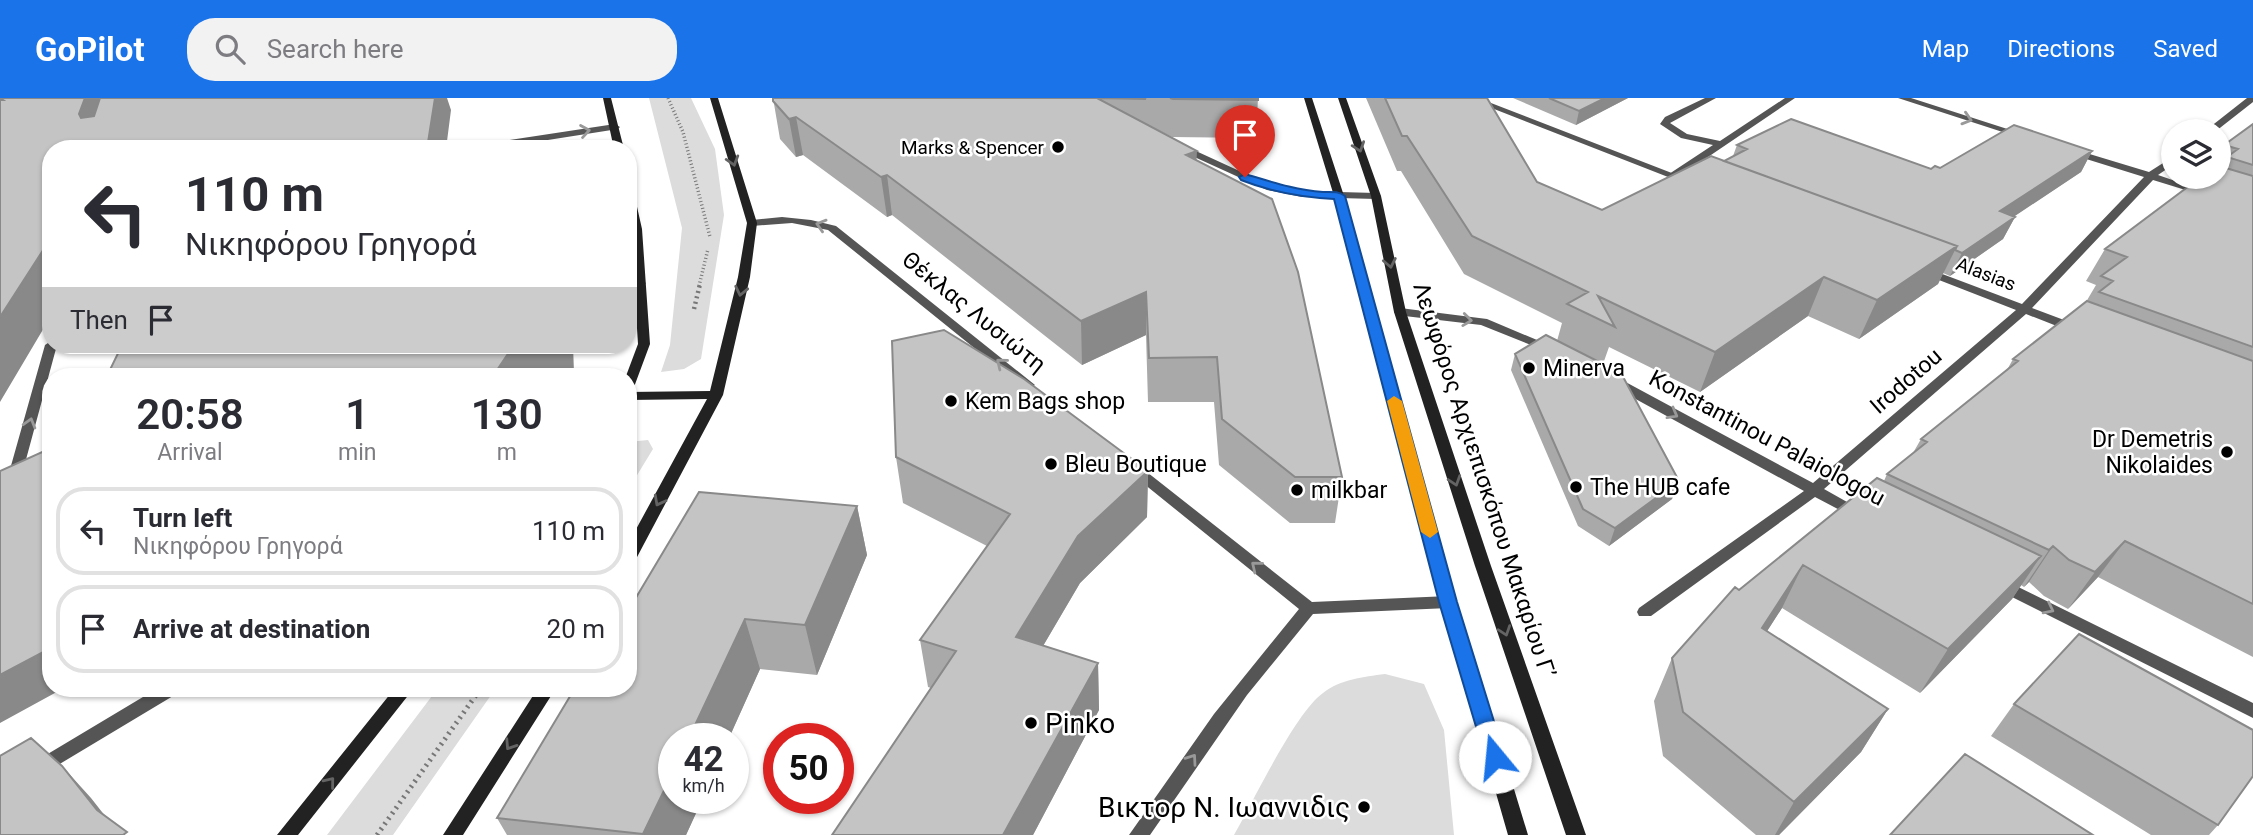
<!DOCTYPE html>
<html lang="en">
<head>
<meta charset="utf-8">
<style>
	body { margin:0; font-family:Roboto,sans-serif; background:#f2f2f3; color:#2b2b33; height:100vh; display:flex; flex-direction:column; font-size:26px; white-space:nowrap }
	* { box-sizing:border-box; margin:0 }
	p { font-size:23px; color:#7c7c81 }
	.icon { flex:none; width:38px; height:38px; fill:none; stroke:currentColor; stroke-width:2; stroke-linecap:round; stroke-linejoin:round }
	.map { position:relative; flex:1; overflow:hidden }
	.details { position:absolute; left:42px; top:270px; width:595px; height:329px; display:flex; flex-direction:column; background:#fff; border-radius:28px; box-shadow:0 2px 5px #0004 }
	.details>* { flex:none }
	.banner { position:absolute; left:42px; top:42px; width:595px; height:214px; border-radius:28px; box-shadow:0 2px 5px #0004; background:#fff; color:#2b2b33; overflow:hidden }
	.controls { position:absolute; left:2161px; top:21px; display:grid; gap:14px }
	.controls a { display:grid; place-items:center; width:70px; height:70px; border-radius:50%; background:#fff; box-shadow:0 2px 5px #0004; font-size:35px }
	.speed { position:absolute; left:658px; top:625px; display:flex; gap:14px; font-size:35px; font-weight:700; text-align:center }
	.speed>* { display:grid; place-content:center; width:91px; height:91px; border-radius:50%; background:#fff; box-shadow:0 2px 5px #0004; line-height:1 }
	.speed small { font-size:18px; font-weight:400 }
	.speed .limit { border:10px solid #d22; background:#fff; color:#111 }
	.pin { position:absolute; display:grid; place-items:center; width:60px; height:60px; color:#fff; margin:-72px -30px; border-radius:50% 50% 50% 0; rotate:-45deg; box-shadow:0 0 7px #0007 }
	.pin .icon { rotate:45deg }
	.me { position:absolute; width:77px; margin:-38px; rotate:343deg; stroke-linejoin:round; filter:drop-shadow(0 0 5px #0008) }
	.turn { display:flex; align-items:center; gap:24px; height:147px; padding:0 28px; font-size:32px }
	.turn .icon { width:91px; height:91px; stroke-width:2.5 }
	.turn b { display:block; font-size:49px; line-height:60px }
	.then { display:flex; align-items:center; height:66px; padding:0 28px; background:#0003; gap:14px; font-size:26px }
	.eta { display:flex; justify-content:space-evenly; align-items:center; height:119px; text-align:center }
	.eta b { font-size:42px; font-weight:600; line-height:49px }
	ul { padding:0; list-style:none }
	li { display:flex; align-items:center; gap:21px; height:88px; margin:0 14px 10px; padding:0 14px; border:4px solid #e1e1e2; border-radius:28px }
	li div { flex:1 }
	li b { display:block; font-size:26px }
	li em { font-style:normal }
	header { display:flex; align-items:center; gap:42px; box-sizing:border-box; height:98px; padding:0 35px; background:#1a73e8; color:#fff }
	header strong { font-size:33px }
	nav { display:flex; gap:38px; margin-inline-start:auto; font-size:24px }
	.search { width:490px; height:63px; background:#f2f2f3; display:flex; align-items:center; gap:18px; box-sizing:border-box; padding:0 24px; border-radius:28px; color:#7c7c81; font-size:26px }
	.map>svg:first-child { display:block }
</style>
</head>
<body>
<header>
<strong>GoPilot</strong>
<div class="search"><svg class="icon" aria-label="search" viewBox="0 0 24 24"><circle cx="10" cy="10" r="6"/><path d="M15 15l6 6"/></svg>Search here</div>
<nav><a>Map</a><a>Directions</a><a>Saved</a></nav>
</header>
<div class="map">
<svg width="2253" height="737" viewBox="0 0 2253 737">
	<rect width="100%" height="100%" fill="#fff"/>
	<path fill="#dcdcdc" d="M 649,0 L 691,0 L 715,51 L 724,117 L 701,261 L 684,271 L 661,274 L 670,247 L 682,130 Z
		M 648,342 L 653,351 L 628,392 L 628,344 Z
		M 1385,576 L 1424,586 L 1444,632 L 1454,737 L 1234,737 C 1253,704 1295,615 1323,595 C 1341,581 1363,579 1385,576 Z
		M 438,590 L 496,590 L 393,737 L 327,737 Z"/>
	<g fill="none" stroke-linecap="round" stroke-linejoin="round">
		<path stroke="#777" stroke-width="3.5" stroke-dasharray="1 2.5" stroke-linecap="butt" d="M 668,0 L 683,34 L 710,139
			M 699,188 L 708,151"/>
		<path stroke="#777" stroke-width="4.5" stroke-dasharray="2 3.5" stroke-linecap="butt" d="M 694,211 L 700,186"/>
		<path stroke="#777" stroke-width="5" stroke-dasharray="2 4.5" stroke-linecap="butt" d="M 377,737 L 481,590"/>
		<path fill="#555" fill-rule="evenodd" d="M 1705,0 L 1716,0 L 1670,25 L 1687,36 L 1720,43 L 1785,0 L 1795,0 L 1677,80 L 1669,80 L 1669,76 L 1713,47 L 1681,40 L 1660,26 L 1665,19 Z
			M 615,26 L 620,29 L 618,31 L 491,51 L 465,51 L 470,48 Z
			M 640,182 L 646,185 L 644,187 L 628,190 L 628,184 Z"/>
		<path fill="#555" fill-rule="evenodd" d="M 1466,0 L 1478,0 L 1695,84 L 1686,86 Z
			M 1898,0 L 1911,0 L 2026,37 L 2018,39 Z
			M 2247,0 L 2253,0 L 2253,4 L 2216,33 L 2205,33 Z
			M 1179,48 L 1185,48 L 1270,87 L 1302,93 L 1376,95 L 1381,98 L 1376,101 L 1302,99 L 1267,92 L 1179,52 Z
			M 2067,51 L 2073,51 L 2149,74 L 2174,58 L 2174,66 L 2158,77 L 2210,95 L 2205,98 L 2153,82 L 2032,210 L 2080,228 L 2082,231 L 2080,234 L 2072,234 L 2026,216 L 1824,391 L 1863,413 L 1865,416 L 1863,419 L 1853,419 L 1815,399 L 1651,518 L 1639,518 L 1637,514 L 1639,510 L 1804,393 L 1610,287 L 1609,284 L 1610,281 L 1620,281 L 1813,385 L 2016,212 L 1921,175 L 1921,171 L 1929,171 L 2022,206 L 2144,79 L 2067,55 Z
			M 782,119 L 811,122 L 836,128 L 1035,287 L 1029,291 L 1024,290 L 828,132 L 792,125 L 752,128 L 747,125 L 752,122 Z
			M 1400,210 L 1487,221 L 1556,250 L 1550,254 L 1546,253 L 1481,227 L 1396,217 L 1394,214 Z
			M 51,243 L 51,247 L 57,247 L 18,391 L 0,403 L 0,391 L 5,389 L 45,247 Z
			M 1133,365 L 1138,367 L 1312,504 L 1449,498 L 1455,500 L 1457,504 L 1455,508 L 1449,510 L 1313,516 L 1247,597 L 1150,737 L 1129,737 L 1214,616 L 1299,511 L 1128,373 L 1126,370 Z
			M 2002,481 L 2253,605 L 2253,620 L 1996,491 L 1994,487 L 1996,483 Z
			M 158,590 L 181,590 L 178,595 L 43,676 L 37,679 L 31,676 L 28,671 L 31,666 Z"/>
		<path fill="#222" fill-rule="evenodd" d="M 603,0 L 611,0 L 624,51 L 614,51 Z
			M 710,0 L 718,0 L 757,125 L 750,179 L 723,297 L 636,461 L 633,465 L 628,466 L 628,446 L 707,301 L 628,302 L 628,294 L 710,293 L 738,179 L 747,125 Z
			M 1304,0 L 1312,0 L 1344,98 L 1457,504 L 1528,737 L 1508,737 L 1441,504 L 1334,98 Z
			M 1338,0 L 1346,0 L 1381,98 L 1406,214 L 1491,468 L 1586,737 L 1566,737 L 1475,468 L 1394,214 L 1371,98 Z
			M 628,88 L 633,91 L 642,131 L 650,246 L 634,289 L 628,293 L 628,278 L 626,278 L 638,246 Z
			M 395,590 L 414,590 L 298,737 L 277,737 Z
			M 538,590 L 556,590 L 463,737 L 443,737 Z"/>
	</g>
	<path fill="#a9a9a9" d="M 773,0 L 1258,0 L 1256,40 L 1172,39 L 1146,26 L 1196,62 L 1342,379 L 1335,425 L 1290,425 L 1219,367 L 1214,304 L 1148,304 L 1146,237 L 1082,267 L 892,117 L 887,119 L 803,57 L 796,59 L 780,41 Z
		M 1366,0 L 1487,0 L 1537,84 L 1602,112 L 1724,63 L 1733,58 L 1737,47 L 1931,71 L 2092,53 L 2081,74 L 2014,118 L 2015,119 L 2003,141 L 1950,178 L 1943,175 L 1938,186 L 1859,241 L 1808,218 L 1700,294 L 1609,249 L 1603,266 L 1679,383 L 1672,401 L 1609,448 L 1578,428 L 1511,272 L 1515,256 L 1557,243 L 1562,225 L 1464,176 L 1401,73 L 1397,73 Z
		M 1513,0 L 1628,0 L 1576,27 Z
		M 2253,26 L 2253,559 L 2098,479 L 2068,511 L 2044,498 L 2029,484 L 2024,489 L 2021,487 L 2012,501 L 1920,595 L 1782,510 L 1767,533 L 1888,611 L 1861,654 L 1779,737 L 1756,737 L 1663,658 L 1654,603 L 1672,560 L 1884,383 L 1887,376 L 1913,355 L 1921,341 L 2007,272 L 2013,261 L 2086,204 L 2096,187 L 2086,183 L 2105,151 L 2219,79 L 2219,56 L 2224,47 Z
		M 896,359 L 1148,373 L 1147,419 L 1080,485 L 1043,548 L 1098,565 L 1099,612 L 1033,737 L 832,737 L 931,590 L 928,589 L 920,542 L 987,448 L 903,405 Z
		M 857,408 L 867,457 L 817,577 L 760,571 L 729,640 L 674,640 L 674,700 L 703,700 L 686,737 L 507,737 L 497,720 Z
		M 2014,606 L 2218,727 L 2209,737 L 2151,737 L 1991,638 Z"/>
	<path fill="#898989" d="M 85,0 L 115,0 L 98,50 L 79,16 Z
		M 435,0 L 447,0 L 451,12 L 446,51 L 427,51 Z
		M 1605,0 L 1628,0 L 1576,27 L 1579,13 Z
		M 796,19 L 803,57 L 796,59 L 789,21 Z
		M 1197,53 L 1195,92 L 1186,57 Z
		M 2092,53 L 2081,74 L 1988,136 L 2000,113 Z
		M 887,77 L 892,117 L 887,119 L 881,79 Z
		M 2015,119 L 2003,141 L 1950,178 L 1962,155 Z
		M 49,143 L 51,143 L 51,218 L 0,304 L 0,219 Z
		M 1957,148 L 1938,186 L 1859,241 L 1877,202 Z
		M 1824,179 L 1808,218 L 1700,294 L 1715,254 Z
		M 1146,194 L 1146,237 L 1082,267 L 1081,223 Z
		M 514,247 L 573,247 L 574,275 L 556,278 L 493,278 Z
		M 1148,373 L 1147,419 L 1080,485 L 1020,587 L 1016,539 L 1078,438 Z
		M 1679,383 L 1672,401 L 1609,448 L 1615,430 Z
		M 857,408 L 867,457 L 817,577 L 805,527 Z
		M 2125,443 L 2098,479 L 2068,511 L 2095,474 Z
		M 2053,448 L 2029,484 L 2024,489 L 2049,452 Z
		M 2041,458 L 2012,501 L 1920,595 L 1948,551 Z
		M 1803,467 L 1782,510 L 1741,574 L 1762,530 Z
		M 745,521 L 760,571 L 729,640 L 689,640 Z
		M 51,550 L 51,590 L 64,590 L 0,625 L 0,577 Z
		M 1098,565 L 1099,612 L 1033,737 L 1003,737 Z
		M 1888,611 L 1861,654 L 1779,737 L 1775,737 L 1794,704 Z
		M 62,668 L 91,700 L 120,737 L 97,712 Z
		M 674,672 L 674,700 L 703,700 L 686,737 L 644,737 L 643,736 Z"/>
	<path fill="#c4c4c4" stroke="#898989" stroke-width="2" d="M 0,0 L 85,0 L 79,16 L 81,20 L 94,18 L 100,0 L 435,0 L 427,51 L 51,51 L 51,143 L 49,143 L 0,219 L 0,2 L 3,2 Z
		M 773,0 L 1144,0 L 1146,1 L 1097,0 L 1197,53 L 1186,57 L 1272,101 L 1298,174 L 1342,379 L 1295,379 L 1222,321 L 1217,259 L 1149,260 L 1146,194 L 1081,223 L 887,77 L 881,79 L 796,19 L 789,21 L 773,3 Z
		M 1170,0 L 1258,0 L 1258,2 L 1173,1 Z
		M 1385,0 L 1487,0 L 1537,84 L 1602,112 L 1711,58 L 1957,148 L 1877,202 L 1824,179 L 1715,254 L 1598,198 L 1615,229 L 1567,206 L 1588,194 L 1472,138 L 1407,38 L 1402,38 Z
		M 1549,0 L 1605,0 L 1579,13 Z
		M 1791,21 L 1931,71 L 1935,68 L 1940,70 L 2014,27 L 2092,53 L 2000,113 L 2015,119 L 1962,155 L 1955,152 L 1957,148 L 1724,63 L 1747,51 L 1737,47 Z
		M 2253,26 L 2253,67 L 2227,59 L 2238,51 L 2224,47 Z
		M 2219,68 L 2253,78 L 2253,249 L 2099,194 L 2113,183 L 2101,178 L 2127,159 L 2105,151 L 2201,79 L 2219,79 Z
		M 2087,203 L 2253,263 L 2253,506 L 2125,443 L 2095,474 L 2069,462 L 2053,448 L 2049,452 L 1887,376 L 1927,344 L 1921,341 L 2018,263 L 2013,261 Z
		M 944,232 L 1024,281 L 1148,373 L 1078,438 L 1016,539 L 1098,565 L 1003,737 L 832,737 L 956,553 L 920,542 L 1010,416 L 896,359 L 892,243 Z
		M 1546,237 L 1621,275 L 1679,383 L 1615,430 L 1583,411 L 1515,256 Z
		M 122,247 L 514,247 L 493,278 L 271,278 L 272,277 L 262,278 L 107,278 Z
		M 51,350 L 51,550 L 0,577 L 0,373 Z
		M 1877,380 L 2041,458 L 1948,551 L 1803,467 L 1762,530 L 1888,611 L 1794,704 L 1683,614 L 1672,560 L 1735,489 L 1739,492 Z
		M 699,394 L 857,408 L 805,527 L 745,521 L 689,640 L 674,640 L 674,672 L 643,736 L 497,720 L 575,590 L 628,590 L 628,513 Z
		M 2079,536 L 2253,632 L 2253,678 L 2218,727 L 2014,606 Z
		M 31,640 L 62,668 L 97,712 L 127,734 L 123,737 L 0,737 L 0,658 Z
		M 1965,656 L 2093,737 L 1890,737 Z"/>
	<defs><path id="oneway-chevron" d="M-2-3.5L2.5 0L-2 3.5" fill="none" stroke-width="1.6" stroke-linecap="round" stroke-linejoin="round" transform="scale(1.75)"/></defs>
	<g stroke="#999">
		<use href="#oneway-chevron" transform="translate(1967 21) rotate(17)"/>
		<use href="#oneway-chevron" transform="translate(585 33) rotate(-9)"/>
		<use href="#oneway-chevron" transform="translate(821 127) rotate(-163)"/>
		<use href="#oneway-chevron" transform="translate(1467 222) rotate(7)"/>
		<use href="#oneway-chevron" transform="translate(1001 265) rotate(-141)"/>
		<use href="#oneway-chevron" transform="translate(1673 316) rotate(29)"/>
		<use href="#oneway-chevron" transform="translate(30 325) rotate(-74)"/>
		<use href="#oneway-chevron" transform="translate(1256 468) rotate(-141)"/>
		<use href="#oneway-chevron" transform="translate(2049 511) rotate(27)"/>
		<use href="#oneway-chevron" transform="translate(1192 661) rotate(-55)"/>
	</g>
	<g stroke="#646464">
		<use href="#oneway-chevron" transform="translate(1359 49) rotate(71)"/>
		<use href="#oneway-chevron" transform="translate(733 63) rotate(73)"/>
		<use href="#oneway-chevron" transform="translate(1390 165) rotate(79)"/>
		<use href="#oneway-chevron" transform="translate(741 193) rotate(102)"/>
		<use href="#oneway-chevron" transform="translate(1455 383) rotate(72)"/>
		<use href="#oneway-chevron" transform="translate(659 403) rotate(118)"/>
		<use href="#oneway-chevron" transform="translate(1505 533) rotate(71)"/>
		<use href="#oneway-chevron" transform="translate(510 647) rotate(123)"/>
		<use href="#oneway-chevron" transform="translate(330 684) rotate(-51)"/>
	</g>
	<path fill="#1a73e8" stroke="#114b97" stroke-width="2" d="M 1245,76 C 1272,84 1295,92 1323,94 C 1331,94 1339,93 1345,98 L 1457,504 L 1505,659 L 1502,665 L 1495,668 L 1488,665 L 1485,659 L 1439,504 L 1334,101 C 1301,99 1271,94 1241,82 L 1239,79 Z"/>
	<path fill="#f59e0b" d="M 1394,298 L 1402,303 L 1438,434 L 1430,440 L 1421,434 L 1387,303 Z"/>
	<g fill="#000" stroke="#fff" stroke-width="2.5">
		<circle cx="1058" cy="49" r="7"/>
		<circle cx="1529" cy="270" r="7"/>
		<circle cx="951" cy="303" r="7"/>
		<circle cx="2227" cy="354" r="7"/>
		<circle cx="1051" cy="366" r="7"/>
		<circle cx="1576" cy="389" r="7"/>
		<circle cx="1297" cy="392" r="7"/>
		<circle cx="1031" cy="625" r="7"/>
		<circle cx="1364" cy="709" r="7"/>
	</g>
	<g text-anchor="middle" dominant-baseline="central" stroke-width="5" stroke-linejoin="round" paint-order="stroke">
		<g font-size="19" fill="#000" stroke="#fff" text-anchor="end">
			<text x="1044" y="49">Marks &amp; Spencer</text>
		</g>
		<g font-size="19" fill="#000" stroke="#fff">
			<text transform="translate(1986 176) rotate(21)">Alasias</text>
		</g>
		<g font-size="23" fill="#000" stroke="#fff">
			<text transform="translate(974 214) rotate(39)">Θέκλας Λυσιώτη</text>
			<text transform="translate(1906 283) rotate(-41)">Irodotou</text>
			<text transform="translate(1767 340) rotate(28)">Konstantinou Palaiologou</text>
			<text transform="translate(1484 382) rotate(72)">Λεωφόρος Αρχιεπισκόπου Μακαρίου Γ’</text>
		</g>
		<g font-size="23" fill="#000" stroke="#fff" text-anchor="start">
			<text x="1543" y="270">Minerva</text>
			<text x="965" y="303">Kem Bags shop</text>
			<text x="2213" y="341" text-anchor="end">Dr Demetris<tspan x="2213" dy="26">Nikolaides</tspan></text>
			<text x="1065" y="366">Bleu Boutique</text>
			<text x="1590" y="389">The HUB cafe</text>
			<text x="1311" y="392">milkbar</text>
		</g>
		<g font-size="28" fill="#000" stroke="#fff" text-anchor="start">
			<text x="1045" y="625">Pinko</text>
			<text x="1350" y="709" text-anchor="end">Βικτορ Ν. Ιωαννιδις</text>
		</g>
	</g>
</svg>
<div class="controls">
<a><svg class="icon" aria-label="layers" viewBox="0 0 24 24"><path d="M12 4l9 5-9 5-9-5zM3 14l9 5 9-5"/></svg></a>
</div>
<div class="speed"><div>42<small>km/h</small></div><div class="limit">50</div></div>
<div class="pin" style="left:1245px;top:79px;background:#d93025"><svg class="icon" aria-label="arrive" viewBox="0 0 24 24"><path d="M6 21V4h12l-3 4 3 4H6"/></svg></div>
<svg class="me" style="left:1495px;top:659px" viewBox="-20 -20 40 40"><circle r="19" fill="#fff"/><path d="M0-13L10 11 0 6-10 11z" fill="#1a73e8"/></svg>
<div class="banner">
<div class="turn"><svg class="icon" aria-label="left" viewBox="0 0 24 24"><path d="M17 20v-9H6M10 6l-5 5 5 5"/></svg><div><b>110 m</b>Νικηφόρου Γρηγορά</div></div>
<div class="then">Then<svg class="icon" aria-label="arrive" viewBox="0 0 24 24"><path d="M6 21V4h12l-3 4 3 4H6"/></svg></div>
</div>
<section class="details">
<div class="eta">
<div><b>20:58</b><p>Arrival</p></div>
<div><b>1</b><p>min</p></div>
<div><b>130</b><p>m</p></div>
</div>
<ul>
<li><svg class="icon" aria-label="left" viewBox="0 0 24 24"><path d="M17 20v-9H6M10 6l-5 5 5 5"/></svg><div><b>Turn left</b><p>Νικηφόρου Γρηγορά</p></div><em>110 m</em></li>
<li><svg class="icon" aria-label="arrive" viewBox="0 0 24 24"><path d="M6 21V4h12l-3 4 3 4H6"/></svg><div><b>Arrive at destination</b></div><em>20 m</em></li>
</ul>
</section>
</div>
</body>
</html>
